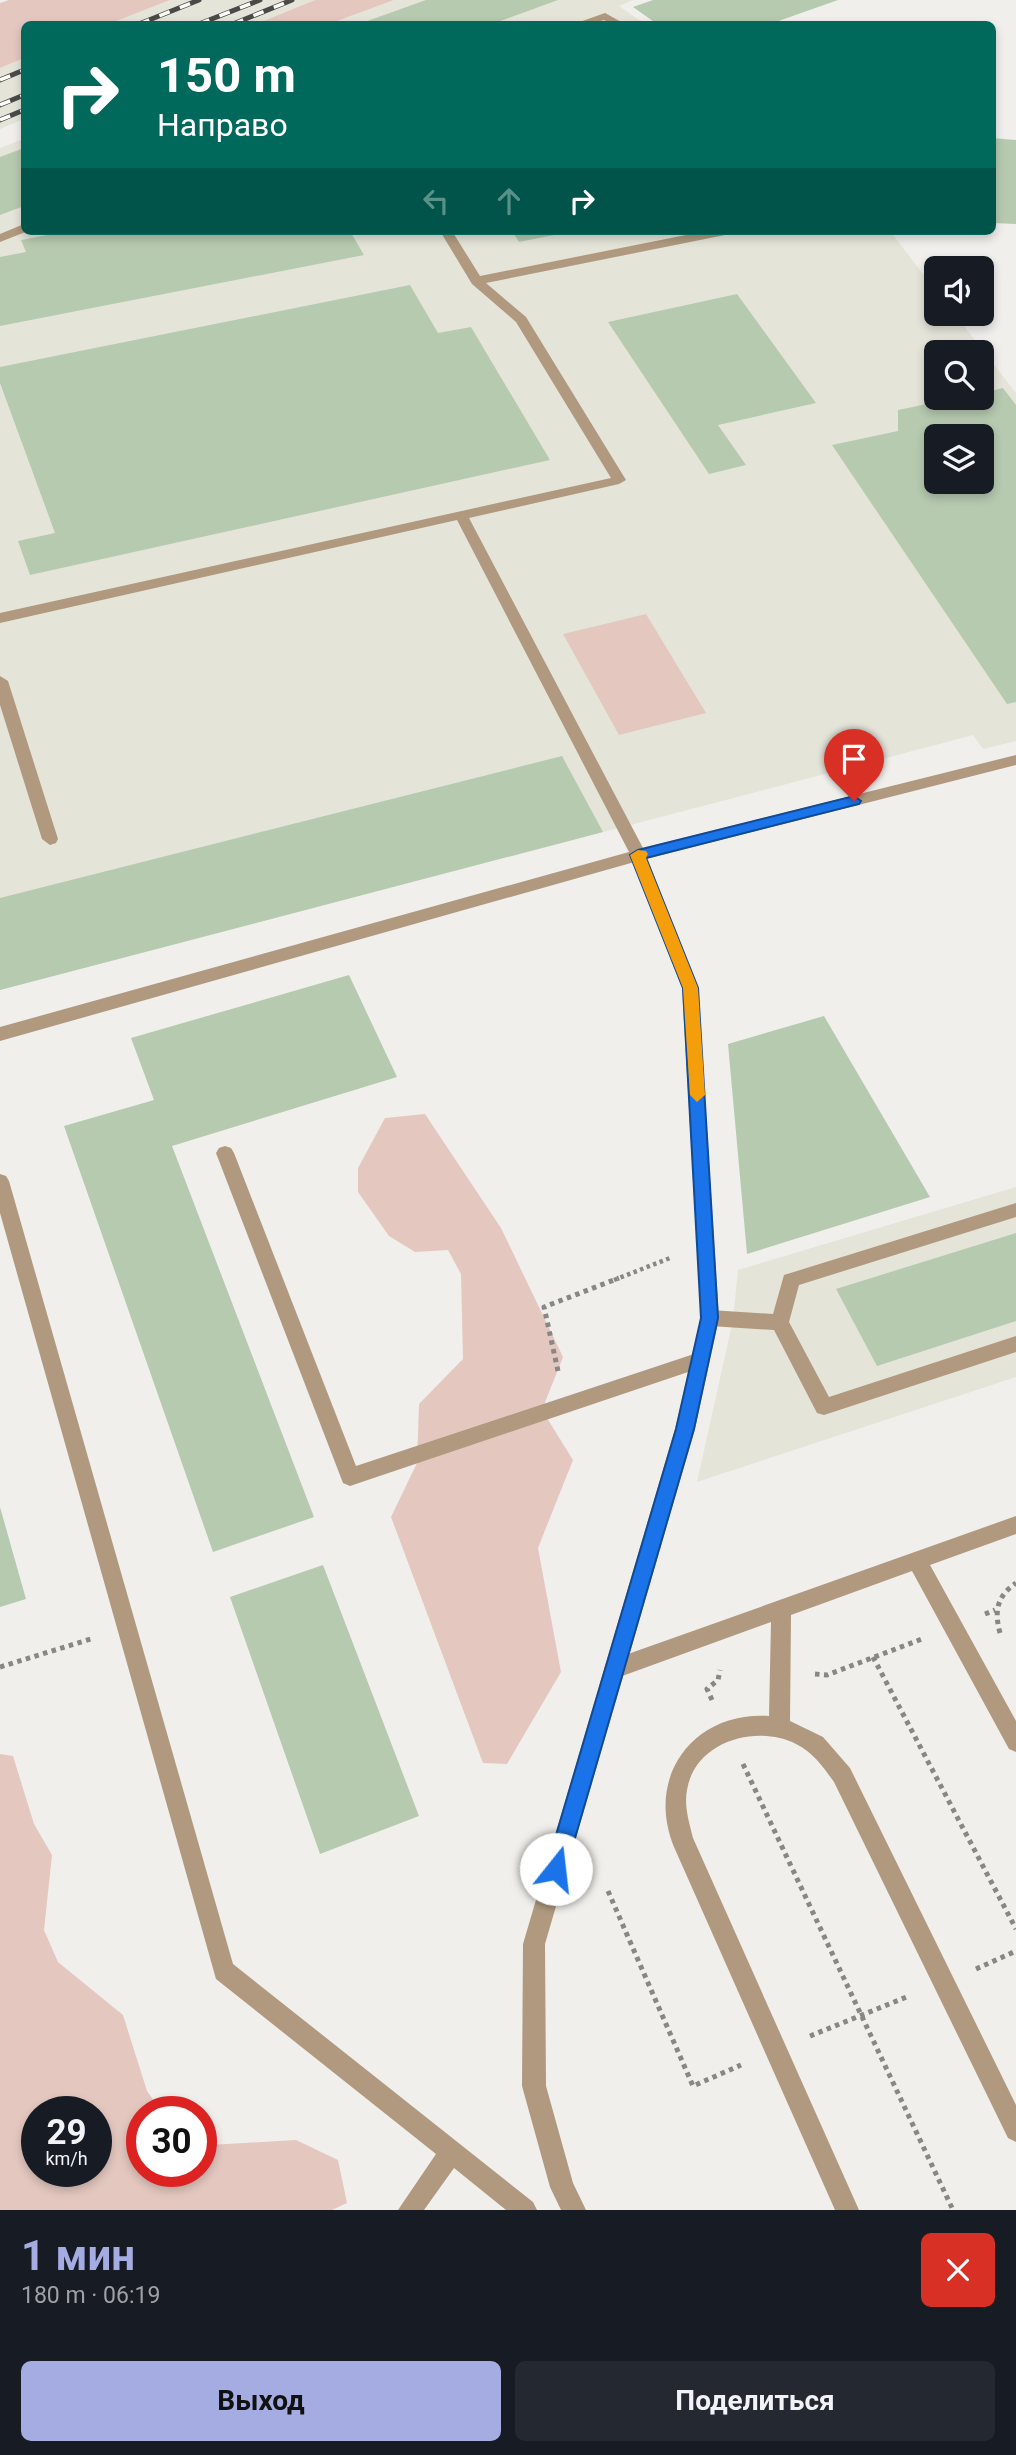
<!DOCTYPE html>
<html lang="ru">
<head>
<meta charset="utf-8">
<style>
	body { margin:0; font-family:Roboto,sans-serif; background:#242831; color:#f1f3f6; height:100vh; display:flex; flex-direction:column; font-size:26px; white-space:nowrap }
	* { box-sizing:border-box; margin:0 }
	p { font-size:23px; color:#9ea1a6 }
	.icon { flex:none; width:38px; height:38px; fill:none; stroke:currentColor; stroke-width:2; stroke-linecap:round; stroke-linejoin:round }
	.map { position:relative; height:2210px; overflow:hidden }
	.panel { display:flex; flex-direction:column; background:#171b24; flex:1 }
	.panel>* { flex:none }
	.hud { position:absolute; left:21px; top:21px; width:975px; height:214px; border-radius:10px; box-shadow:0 4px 10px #0003; background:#00695c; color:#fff; overflow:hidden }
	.tools { position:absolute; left:924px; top:256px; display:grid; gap:14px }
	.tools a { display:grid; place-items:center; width:70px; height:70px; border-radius:10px; background:#171b24; box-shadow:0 4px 10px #0003; font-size:35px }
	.speed { position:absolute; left:21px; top:2096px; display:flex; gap:14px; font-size:35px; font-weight:700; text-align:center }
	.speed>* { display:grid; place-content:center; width:91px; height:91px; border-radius:50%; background:#171b24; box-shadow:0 4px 10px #0003; line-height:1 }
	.speed small { font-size:18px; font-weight:400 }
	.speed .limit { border:10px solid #d22; background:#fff; color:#111 }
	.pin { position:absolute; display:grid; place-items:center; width:60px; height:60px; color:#fff; margin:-72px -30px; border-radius:50% 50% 50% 0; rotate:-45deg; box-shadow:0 0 7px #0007 }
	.pin .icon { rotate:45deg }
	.me { position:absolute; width:77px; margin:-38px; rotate:16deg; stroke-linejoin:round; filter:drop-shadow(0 0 5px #0008) }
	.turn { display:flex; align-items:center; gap:24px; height:147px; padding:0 21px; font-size:32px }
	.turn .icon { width:91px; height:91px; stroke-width:2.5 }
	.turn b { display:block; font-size:49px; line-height:60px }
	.lanes { display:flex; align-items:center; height:66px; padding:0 21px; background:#0003; justify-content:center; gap:35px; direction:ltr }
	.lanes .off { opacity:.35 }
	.round { display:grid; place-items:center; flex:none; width:74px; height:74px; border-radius:10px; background:#242831 }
	.headline { display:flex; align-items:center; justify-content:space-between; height:119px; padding:0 21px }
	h1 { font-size:42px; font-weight:700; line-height:52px; color:#a5ace2 }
	.action { display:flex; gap:14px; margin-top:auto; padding:14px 21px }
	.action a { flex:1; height:80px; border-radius:10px; background:#a5ace2; color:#111; font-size:28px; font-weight:700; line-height:80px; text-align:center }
	.action a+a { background:#242831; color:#f1f3f6 }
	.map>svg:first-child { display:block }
</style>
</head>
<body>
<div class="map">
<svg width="1016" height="2210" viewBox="0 0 1016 2210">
	<rect width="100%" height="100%" fill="#f0efec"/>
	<path fill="#e5e4d9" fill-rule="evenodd" d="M 170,0 L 315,0 L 256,24 L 109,24 Z
		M 394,0 L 633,0 L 619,6 L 645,24 L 329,24 Z
		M 24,58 L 24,119 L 0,129 L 0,68 Z
		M 24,139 L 24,231 L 890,231 L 936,291 L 936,313 L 954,313 L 1016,393 L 1016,741 L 983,749 L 973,735 L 947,742 L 0,990 L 0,148 ZM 936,352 L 982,352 L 982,397 L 936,397 ZM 936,436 L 982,436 L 982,481 L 936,481 Z
		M 1016,1187 L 1016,1377 L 697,1482 L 733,1320 L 738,1270 Z"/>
	<path fill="#e4c8c0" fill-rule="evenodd" d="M 9,0 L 170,0 L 109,24 L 24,24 L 24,58 L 0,68 L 0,3 Z
		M 315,0 L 394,0 L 329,24 L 256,24 Z
		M 646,614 L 706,713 L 619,735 L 563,634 Z
		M 425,1114 L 501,1228 L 563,1357 L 542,1410 L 573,1460 L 538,1548 L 561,1672 L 507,1764 L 483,1763 L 391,1517 L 417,1463 L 419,1404 L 463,1359 L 461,1274 L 448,1250 L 415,1252 L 389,1236 L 358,1192 L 358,1168 L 385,1118 Z
		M 0,1754 L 13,1756 L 34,1824 L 52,1855 L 44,1930 L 58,1962 L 123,2015 L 147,2091 L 162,2112 L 142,2112 L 142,2172 L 201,2172 L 201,2141 L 210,2145 L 296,2140 L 338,2160 L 347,2203 L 332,2210 L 0,2210 ZM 96,2112 L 96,2172 L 37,2172 L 37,2112 Z"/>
	<path fill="#b6cab0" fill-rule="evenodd" d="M 426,0 L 558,0 L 492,24 L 359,24 Z
		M 653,0 L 838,0 L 770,24 L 657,24 L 633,7 Z
		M 992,138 L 1016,140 L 1016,224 L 992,223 Z
		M 24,148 L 24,206 L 0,215 L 0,157 Z
		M 69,231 L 350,231 L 364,255 L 0,326 L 0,257 L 26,252 L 21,240 Z
		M 512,231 L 569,231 L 569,232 L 519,242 Z
		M 410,285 L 438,333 L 471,327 L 550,460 L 30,575 L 18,541 L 55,533 L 0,383 L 0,367 Z
		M 737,294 L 816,403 L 718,425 L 746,465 L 709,474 L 608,322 Z
		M 1003,388 L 1016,405 L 1016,702 L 1007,704 L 832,445 L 898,431 L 898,410 L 960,397 L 982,397 L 982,393 ZM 936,436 L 982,436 L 982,481 L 936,481 Z
		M 562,756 L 603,832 L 0,990 L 0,898 Z
		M 349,975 L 397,1077 L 172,1146 L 314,1517 L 213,1552 L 64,1126 L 154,1100 L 131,1038 Z
		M 824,1016 L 930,1197 L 747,1254 L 728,1044 Z
		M 1016,1233 L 1016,1321 L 877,1366 L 836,1289 Z
		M 0,1507 L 26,1599 L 0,1607 Z
		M 323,1565 L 419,1816 L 320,1854 L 230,1597 Z"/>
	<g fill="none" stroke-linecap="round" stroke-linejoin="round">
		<path stroke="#888785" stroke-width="4.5" stroke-dasharray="3.5 3.5" stroke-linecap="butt" d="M 614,1280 L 670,1258"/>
		<path stroke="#888785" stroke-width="5" stroke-dasharray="4.5 4.5" stroke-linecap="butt" d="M 558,1371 L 544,1307 L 619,1278
			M 985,1614 L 995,1610
			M 1000,1633 C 994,1611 997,1596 1016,1583
			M 873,1657 L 1016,1929
			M 0,1667 L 94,1638
			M 815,1674 L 827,1675 L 922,1639
			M 712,1700 L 707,1689 L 718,1680 L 720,1670
			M 743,1764 L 953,2210
			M 608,1891 L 693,2086 L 741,2065
			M 976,1969 L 1016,1951
			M 810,2036 L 909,1996"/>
		<path fill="#b0997f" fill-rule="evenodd" d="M 605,13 L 625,24 L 612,24 L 604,20 L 590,24 L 574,24 Z
			M 24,224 L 24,231 L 28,231 L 0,242 L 0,234 Z
			M 440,231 L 452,231 L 480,276 L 706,231 L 731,231 L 725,235 L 486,283 L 526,317 L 626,480 L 619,484 L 469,518 L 643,848 L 1016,755 L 1016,765 L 638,861 L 0,1041 L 0,1027 L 629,852 L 457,520 L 0,623 L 0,613 L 611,478 L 516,322 L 472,284 Z
			M 0,676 L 8,681 L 58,839 L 56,843 L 50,845 L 42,839 L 0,705 Z
			M 225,1146 L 231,1148 L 234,1153 L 356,1466 L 700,1352 L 707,1354 L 709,1360 L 707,1366 L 700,1368 L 350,1486 L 343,1483 L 216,1153 L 219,1148 Z
			M 0,1174 L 6,1176 L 9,1181 L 233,1964 L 533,2202 L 537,2210 L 506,2210 L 454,2168 L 424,2210 L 398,2210 L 436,2154 L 216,1979 L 0,1213 Z
			M 1016,1203 L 1016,1217 L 799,1285 L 789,1322 L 829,1397 L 1016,1336 L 1016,1352 L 824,1415 L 817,1413 L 774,1330 L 710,1326 L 703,1324 L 701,1318 L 703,1312 L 710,1310 L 773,1314 L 784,1275 Z
			M 1016,1516 L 1016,1534 L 930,1565 L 1016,1721 L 1016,1752 L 1009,1749 L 912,1571 L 791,1615 L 790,1721 L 823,1737 L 850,1768 L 1016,2105 L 1016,2142 L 1008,2138 L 834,1782 C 824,1768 813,1752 796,1744 C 757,1724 695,1741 687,1790 C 684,1806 689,1822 693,1838 L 859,2210 L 835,2210 L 674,1847 C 645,1776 694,1711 769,1716 L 771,1622 L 614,1679 L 607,1676 L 604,1669 L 607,1662 L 614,1659 Z"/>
		<path fill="#b0997f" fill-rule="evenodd" d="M 638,849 L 646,855 L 698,988 L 719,1318 L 695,1429 L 545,1944 L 546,2086 L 573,2183 L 586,2210 L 561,2210 L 550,2187 L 522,2086 L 523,1944 L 675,1429 L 701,1318 L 682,988 L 630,855 Z"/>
		<g stroke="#4a4a48" stroke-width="5">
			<path id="rail" d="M 139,24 L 199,0
				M 199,24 L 260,0
				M 233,24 L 292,0
				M 0,80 L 24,70
				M 0,105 L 24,95
				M 0,120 L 24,110"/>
		</g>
		<use href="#rail" stroke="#fdfdf9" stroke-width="3.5" stroke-dasharray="11" stroke-linecap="butt"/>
	</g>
	<path fill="#1a73e8" stroke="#114b97" stroke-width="2" d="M 854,796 L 861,801 L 859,804 L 646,858 L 698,988 L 718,1318 L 694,1429 L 566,1869 L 563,1876 L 556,1879 L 549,1876 L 546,1869 L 676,1429 L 701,1318 L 683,988 L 630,855 L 638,850 Z"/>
	<path fill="#f59e0b" d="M 638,850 L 646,851 L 648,854 L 646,858 L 698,988 L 705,1095 L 697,1102 L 690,1095 L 683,988 L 630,855 Z"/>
</svg>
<div class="tools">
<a><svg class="icon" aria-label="sound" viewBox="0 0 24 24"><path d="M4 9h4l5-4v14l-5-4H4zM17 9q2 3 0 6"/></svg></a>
<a><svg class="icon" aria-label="search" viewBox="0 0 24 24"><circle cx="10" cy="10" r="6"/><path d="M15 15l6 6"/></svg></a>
<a><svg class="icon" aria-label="layers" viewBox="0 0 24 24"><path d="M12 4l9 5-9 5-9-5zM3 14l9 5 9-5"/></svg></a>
</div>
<div class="speed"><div>29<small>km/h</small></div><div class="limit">30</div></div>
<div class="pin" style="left:854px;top:801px;background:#d93025"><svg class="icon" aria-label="arrive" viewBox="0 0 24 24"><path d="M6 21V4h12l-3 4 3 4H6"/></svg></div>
<svg class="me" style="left:556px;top:1869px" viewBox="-20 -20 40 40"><circle r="19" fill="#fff"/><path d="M0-13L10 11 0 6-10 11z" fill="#1a73e8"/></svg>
<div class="hud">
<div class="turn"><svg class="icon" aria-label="right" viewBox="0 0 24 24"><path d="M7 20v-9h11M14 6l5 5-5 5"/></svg><div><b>150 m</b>Направо</div></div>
<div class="lanes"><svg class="icon off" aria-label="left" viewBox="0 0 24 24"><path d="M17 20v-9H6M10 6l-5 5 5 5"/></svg><svg class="icon off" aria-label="ahead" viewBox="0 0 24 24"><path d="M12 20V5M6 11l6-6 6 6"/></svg><svg class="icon" aria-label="right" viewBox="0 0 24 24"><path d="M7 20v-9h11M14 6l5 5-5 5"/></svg></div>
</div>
</div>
<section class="panel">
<div class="headline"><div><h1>1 мин</h1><p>180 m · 06:19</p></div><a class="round" style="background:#d93025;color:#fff"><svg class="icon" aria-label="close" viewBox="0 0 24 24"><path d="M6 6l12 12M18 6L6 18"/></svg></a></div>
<div class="action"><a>Выход</a><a>Поделиться</a></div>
</section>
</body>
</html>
